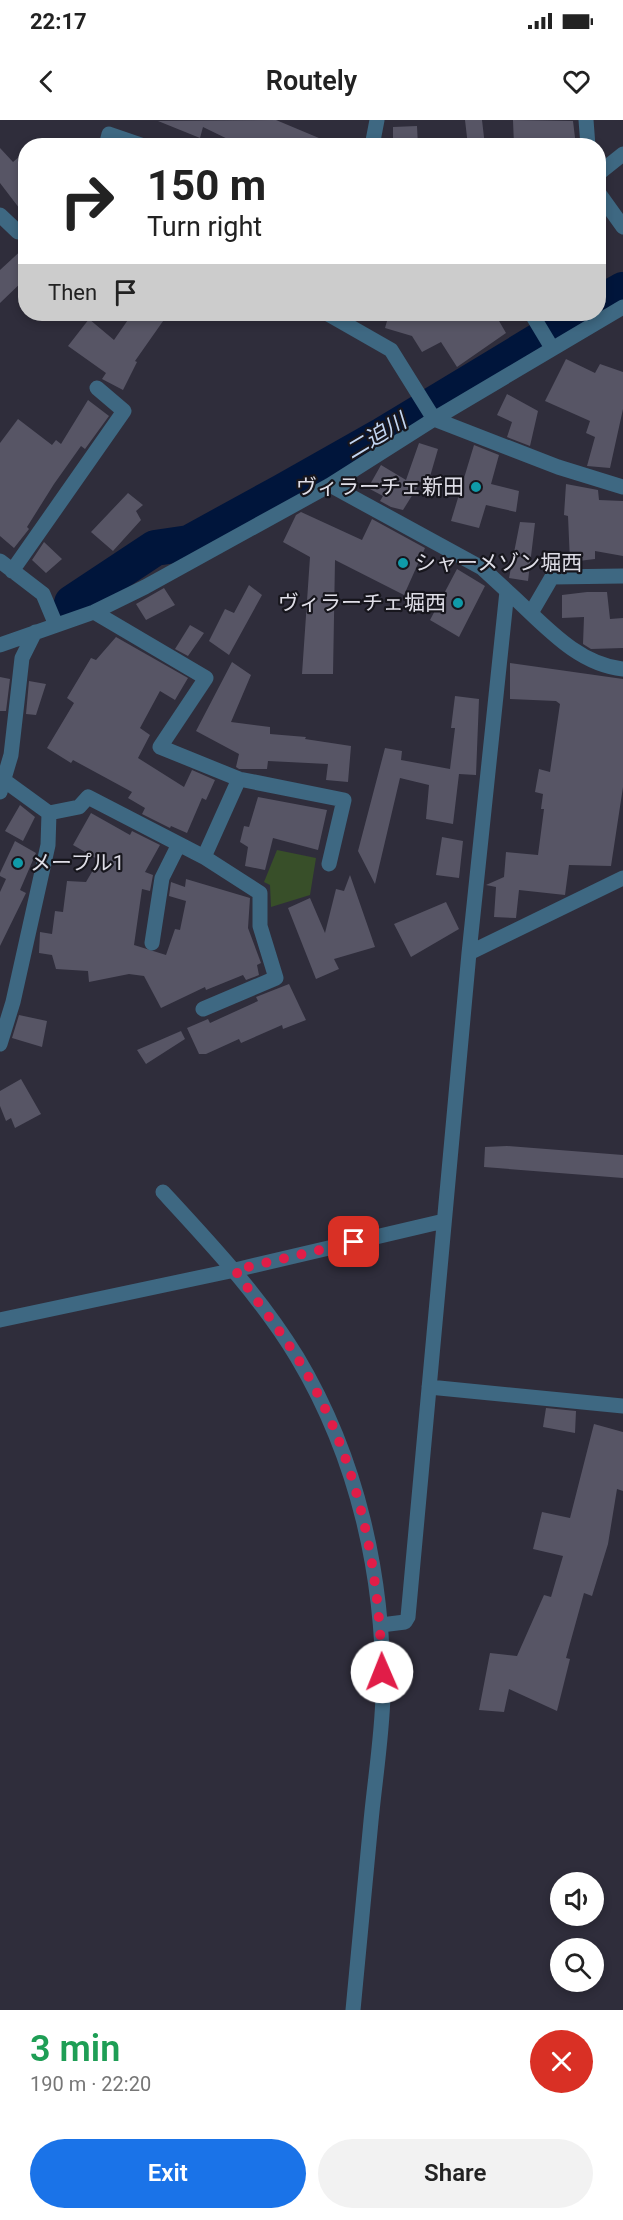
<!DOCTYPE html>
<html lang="en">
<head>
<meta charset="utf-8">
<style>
	body { margin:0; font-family:Roboto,"Noto Sans JP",sans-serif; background:#f2f2f2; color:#222; height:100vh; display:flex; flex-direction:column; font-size:22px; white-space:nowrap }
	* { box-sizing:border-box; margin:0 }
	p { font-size:20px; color:#767676 }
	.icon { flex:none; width:33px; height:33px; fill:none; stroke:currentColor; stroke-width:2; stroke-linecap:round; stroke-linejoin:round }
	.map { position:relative; height:1890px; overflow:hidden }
	.drawer { display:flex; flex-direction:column; background:#fff; flex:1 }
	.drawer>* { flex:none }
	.guide { position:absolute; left:18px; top:18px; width:588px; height:183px; border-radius:24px; box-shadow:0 3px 9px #0003; background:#fff; color:#222; overflow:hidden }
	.tools { position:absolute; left:550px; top:1752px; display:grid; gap:12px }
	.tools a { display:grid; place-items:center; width:54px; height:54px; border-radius:50%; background:#fff; box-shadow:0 3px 9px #0003; font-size:30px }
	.pin { position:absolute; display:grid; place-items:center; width:51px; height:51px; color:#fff; margin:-26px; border-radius:12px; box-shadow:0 3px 9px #0006 }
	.me { position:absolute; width:66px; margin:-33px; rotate:359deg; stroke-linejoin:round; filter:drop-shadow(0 0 4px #0008) }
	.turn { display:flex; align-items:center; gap:21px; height:126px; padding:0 30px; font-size:27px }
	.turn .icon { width:78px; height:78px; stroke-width:2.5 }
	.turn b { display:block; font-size:42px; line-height:51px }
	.then { display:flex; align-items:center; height:57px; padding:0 30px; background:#0003; gap:12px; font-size:22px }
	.round { display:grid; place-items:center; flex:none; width:63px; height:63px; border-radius:32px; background:#f2f2f2 }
	.overview { display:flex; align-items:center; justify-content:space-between; height:102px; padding:0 30px }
	h1 { font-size:36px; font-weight:600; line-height:45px; color:#1e9e55 }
	.button { display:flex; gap:12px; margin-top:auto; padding:12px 30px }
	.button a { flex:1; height:69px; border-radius:36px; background:#1a73e8; color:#fff; font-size:24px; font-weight:600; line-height:69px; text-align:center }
	.button a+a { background:#f2f2f2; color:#222 }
	.status { display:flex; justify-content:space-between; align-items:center; height:42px; padding:0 30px; background:#fff; direction:ltr }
	.status svg { height:16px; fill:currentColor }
	header { display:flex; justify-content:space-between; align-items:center; height:78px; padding:0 30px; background:#fff; font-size:27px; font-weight:600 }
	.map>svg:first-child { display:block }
</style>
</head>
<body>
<div class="status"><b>22:17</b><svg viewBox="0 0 49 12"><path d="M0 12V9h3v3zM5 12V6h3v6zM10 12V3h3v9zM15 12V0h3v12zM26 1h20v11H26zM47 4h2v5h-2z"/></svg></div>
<header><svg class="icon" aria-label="back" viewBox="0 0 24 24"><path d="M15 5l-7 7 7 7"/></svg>Routely<svg class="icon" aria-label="heart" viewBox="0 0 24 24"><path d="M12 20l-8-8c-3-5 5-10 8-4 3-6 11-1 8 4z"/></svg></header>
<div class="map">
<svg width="623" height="1890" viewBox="0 0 623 1890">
	<rect width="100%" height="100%" fill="#2f2d3b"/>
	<path fill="#384f29" d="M 277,730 L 316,738 L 310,775 L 271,787 L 270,765 L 264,762 Z"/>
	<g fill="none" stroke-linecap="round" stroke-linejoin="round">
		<path stroke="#00153b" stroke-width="36" d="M 598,184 L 623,170
			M 72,483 L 155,428 L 189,423 L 282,372 L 383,315 L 583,194"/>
	</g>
	<path fill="#575565" d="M 276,0 L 338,26 L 242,26 L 203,7 L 200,18 L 158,1 Z
		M 465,0 L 482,0 L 485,26 L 468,26 Z
		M 513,0 L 573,1 L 576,26 L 514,26 Z
		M 417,6 L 418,26 L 393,26 L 393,7 Z
		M 0,28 L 13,42 L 26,31 L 26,97 L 0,63 Z
		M 26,126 L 26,158 L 0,183 L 0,150 Z
		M 132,194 L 168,194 L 135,241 L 137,242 L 123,270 L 102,259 L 106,253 L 68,226 L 89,199 L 114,220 Z
		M 389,194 L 495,194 L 506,213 L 457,247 L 441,222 L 422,232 L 412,216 L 385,208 Z
		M 566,239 L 595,253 L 600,244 L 623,252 L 623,289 L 610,348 L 587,346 L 595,317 L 586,313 L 590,301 L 545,281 Z
		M 507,274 L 538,291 L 530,326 L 507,317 L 512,302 L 497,295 Z
		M 88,280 L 109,296 L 85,329 L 81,326 L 54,364 L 27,407 L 29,409 L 14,428 L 0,416 L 0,323 L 18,299 L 52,325 L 56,320 L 61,324 Z
		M 419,323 L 438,329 L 429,360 L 423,358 L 403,390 L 391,387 L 380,381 L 383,376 L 368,368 L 381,345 L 406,360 Z
		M 474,325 L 499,335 L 491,364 L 519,371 L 516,392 L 486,385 L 479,408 L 451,401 Z
		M 566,364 L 598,370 L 599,380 L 623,381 L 623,436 L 595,431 L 595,439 L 570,442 L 568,396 L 564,395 Z
		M 128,373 L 143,385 L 136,391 L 141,400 L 113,431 L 91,412 Z
		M 301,392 L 362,420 L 372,399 L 425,428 L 404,475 L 335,440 L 333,554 L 302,554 L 310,437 L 283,422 L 296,395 Z
		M 520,402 L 535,403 L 528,461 L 509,458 Z
		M 44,422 L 62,439 L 46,453 L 32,440 Z
		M 457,449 L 485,466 L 459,517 L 430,500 Z
		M 249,465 L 262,475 L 229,535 L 209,521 L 225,489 L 234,493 Z
		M 164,468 L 175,485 L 146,500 L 136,484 Z
		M 587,472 L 607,472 L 610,499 L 623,498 L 623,528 L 591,529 L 583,524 L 584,497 L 562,498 L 562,475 Z
		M 190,505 L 204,513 L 188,536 L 175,529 Z
		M 116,517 L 188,558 L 175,580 L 160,571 L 140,608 L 150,615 L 138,638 L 184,667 L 192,650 L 215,660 L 206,680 L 202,678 L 187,713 L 171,706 L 170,708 L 142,694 L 145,688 L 128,678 L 132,672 L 73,640 L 71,643 L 47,628 L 74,583 L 67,578 L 91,538 L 96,540 Z
		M 232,542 L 251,555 L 231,602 L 270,607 L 270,614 L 306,617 L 305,619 L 351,626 L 348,662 L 326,660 L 328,644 L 268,641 L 267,649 L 239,649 L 236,647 L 239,634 L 196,611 Z
		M 510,543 L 623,559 L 623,667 L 611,746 L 569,745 L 565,775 L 519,770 L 516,798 L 494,797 L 496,767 L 486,765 L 504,757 L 506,732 L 538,735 L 544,689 L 541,689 L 543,674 L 535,672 L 539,649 L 550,652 L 560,584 L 556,581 L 510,579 Z
		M 0,557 L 10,559 L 6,591 L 0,591 Z
		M 29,561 L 46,564 L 36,595 L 26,594 Z
		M 455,576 L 479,579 L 476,655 L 459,654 L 453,704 L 426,699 L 429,665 L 400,658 L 375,764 L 358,731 L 385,628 L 402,631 L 401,640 L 450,649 L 455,608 L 451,608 Z
		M 258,677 L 327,690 L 318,730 L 273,718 L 265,750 L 245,746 L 248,727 L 240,722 L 244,706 L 249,707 Z
		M 20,685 L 35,697 L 23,721 L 5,711 Z
		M 91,693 L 130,715 L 132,711 L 160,725 L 145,752 L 153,755 L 150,771 L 142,769 L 134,825 L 166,835 L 175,809 L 180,810 L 186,781 L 169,776 L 171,762 L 185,767 L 186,759 L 250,778 L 248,808 L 261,843 L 257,845 L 259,855 L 246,860 L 243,855 L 206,870 L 205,867 L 161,888 L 144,856 L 129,854 L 89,862 L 88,851 L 56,849 L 52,835 L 39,833 L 40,812 L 52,814 L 55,791 L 63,792 L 67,761 L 86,762 L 99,740 L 73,725 Z
		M 442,717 L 463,721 L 459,758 L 436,755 Z
		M 15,721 L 36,733 L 20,770 L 26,773 L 0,826 L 0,772 L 6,759 L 0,756 L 0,753 Z
		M 350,755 L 375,827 L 334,839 L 339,849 L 316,859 L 288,788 L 310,778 L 325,813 L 336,769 L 344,771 Z
		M 446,782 L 459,809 L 411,837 L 394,804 Z
		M 289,864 L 306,900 L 283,909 L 282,905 L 241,923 L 239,919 L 206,934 L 199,934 L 187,908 L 208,899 L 210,903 L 258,881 L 256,877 Z
		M 19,895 L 47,901 L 42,927 L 12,918 Z
		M 181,911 L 185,919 L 146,944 L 137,930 Z
		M 21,959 L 41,994 L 15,1008 L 11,998 L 6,1001 L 0,986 L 0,971 Z
		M 507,1026 L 623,1035 L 623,1058 L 484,1047 L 485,1027 Z
		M 546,1288 L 576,1291 L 575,1313 L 543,1307 Z
		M 594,1304 L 623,1312 L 623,1371 L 617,1369 L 608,1424 L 592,1476 L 584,1473 L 566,1538 L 570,1539 L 557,1591 L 509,1569 L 504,1592 L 479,1590 L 490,1533 L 517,1536 L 544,1475 L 551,1477 L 563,1436 L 533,1429 L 542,1392 L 570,1398 Z"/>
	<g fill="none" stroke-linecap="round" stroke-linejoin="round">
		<path stroke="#3e6882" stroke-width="15" d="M 586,0 L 588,26
			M 106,26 L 109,14 L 144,26
			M 372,26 L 377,0
			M 598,54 L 623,34
			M 598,72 L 623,107
			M 0,95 L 18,112
			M 328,194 L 391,230 L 434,299 L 558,347 L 623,367
			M 534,198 L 552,228
			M 330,365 L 482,448 L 507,471 L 469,833 L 408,1497 L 405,1502 L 381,1505
			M 0,441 L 43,474 L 56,505
			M 12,451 L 124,291 L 97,268
			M 507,471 C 542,502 575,544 623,549
			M 94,492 L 206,558 L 160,627 L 239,659 L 344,680 L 329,744
			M 531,493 L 552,457 L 623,456
			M 0,525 L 94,492 L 145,467 L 330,365 L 434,299 L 623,187
			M 0,672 L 11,635 L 22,538 L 35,512
			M 49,693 L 79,687 L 88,677 L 204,737 L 260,773 L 260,806 L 276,858 L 203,889
			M 204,737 L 239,659
			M 152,823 L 162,758 L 179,724
			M 469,833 L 623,758
			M 0,924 L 13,882 L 48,725 L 49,693 L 5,661
			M 163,1072 C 211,1124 260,1176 297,1237 C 358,1339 384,1457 383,1575 C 382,1616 375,1659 371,1701 C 365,1764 359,1827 353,1890
			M 0,1200 L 235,1150 L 444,1101
			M 429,1267 L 623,1286"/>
	</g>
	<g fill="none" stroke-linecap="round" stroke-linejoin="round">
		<path stroke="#e11d48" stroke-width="10" stroke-dasharray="0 18" d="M 354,1122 L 235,1150 C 255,1179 277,1206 296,1236 C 356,1330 379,1442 382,1552"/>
	</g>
	<g fill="#0f9aa8" stroke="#17161d" stroke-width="2">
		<circle cx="476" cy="367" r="6"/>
		<circle cx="403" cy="443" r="6"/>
		<circle cx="458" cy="483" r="6"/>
		<circle cx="18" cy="743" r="6"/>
	</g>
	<g text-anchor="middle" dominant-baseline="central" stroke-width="4.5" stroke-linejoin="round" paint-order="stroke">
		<g font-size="21" fill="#dfdee7" stroke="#17161d" text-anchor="end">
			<text x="464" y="367">ヴィラーチェ新田</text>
			<text x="415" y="443" text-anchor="start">シャーメゾン堀西</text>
			<text x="446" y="483">ヴィラーチェ堀西</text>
			<text x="30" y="743" text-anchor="start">メープル1</text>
		</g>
		<g font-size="22" font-style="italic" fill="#c2d5f1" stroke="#17161d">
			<text transform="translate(376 316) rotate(-31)">二迫川</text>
		</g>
	</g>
</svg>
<div class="tools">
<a><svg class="icon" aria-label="sound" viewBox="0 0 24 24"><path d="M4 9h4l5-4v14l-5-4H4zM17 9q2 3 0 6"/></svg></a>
<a><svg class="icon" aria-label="search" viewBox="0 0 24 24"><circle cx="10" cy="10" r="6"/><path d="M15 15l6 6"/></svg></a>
</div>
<div class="pin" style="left:354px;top:1122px;background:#d93025"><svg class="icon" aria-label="arrive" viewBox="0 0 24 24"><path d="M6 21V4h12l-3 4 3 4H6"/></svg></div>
<svg class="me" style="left:382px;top:1552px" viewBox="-20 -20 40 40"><circle r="19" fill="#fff"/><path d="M0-13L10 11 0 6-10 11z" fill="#e11d48"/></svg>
<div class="guide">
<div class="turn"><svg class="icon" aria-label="right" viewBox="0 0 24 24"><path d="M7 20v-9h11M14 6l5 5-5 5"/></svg><div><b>150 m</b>Turn right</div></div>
<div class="then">Then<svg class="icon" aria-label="arrive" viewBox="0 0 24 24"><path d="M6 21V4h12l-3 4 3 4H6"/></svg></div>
</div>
</div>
<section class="drawer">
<div class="overview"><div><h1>3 min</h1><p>190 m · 22:20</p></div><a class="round" style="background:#d93025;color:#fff"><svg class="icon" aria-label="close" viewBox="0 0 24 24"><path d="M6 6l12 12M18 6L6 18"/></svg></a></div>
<div class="button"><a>Exit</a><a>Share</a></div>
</section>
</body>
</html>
